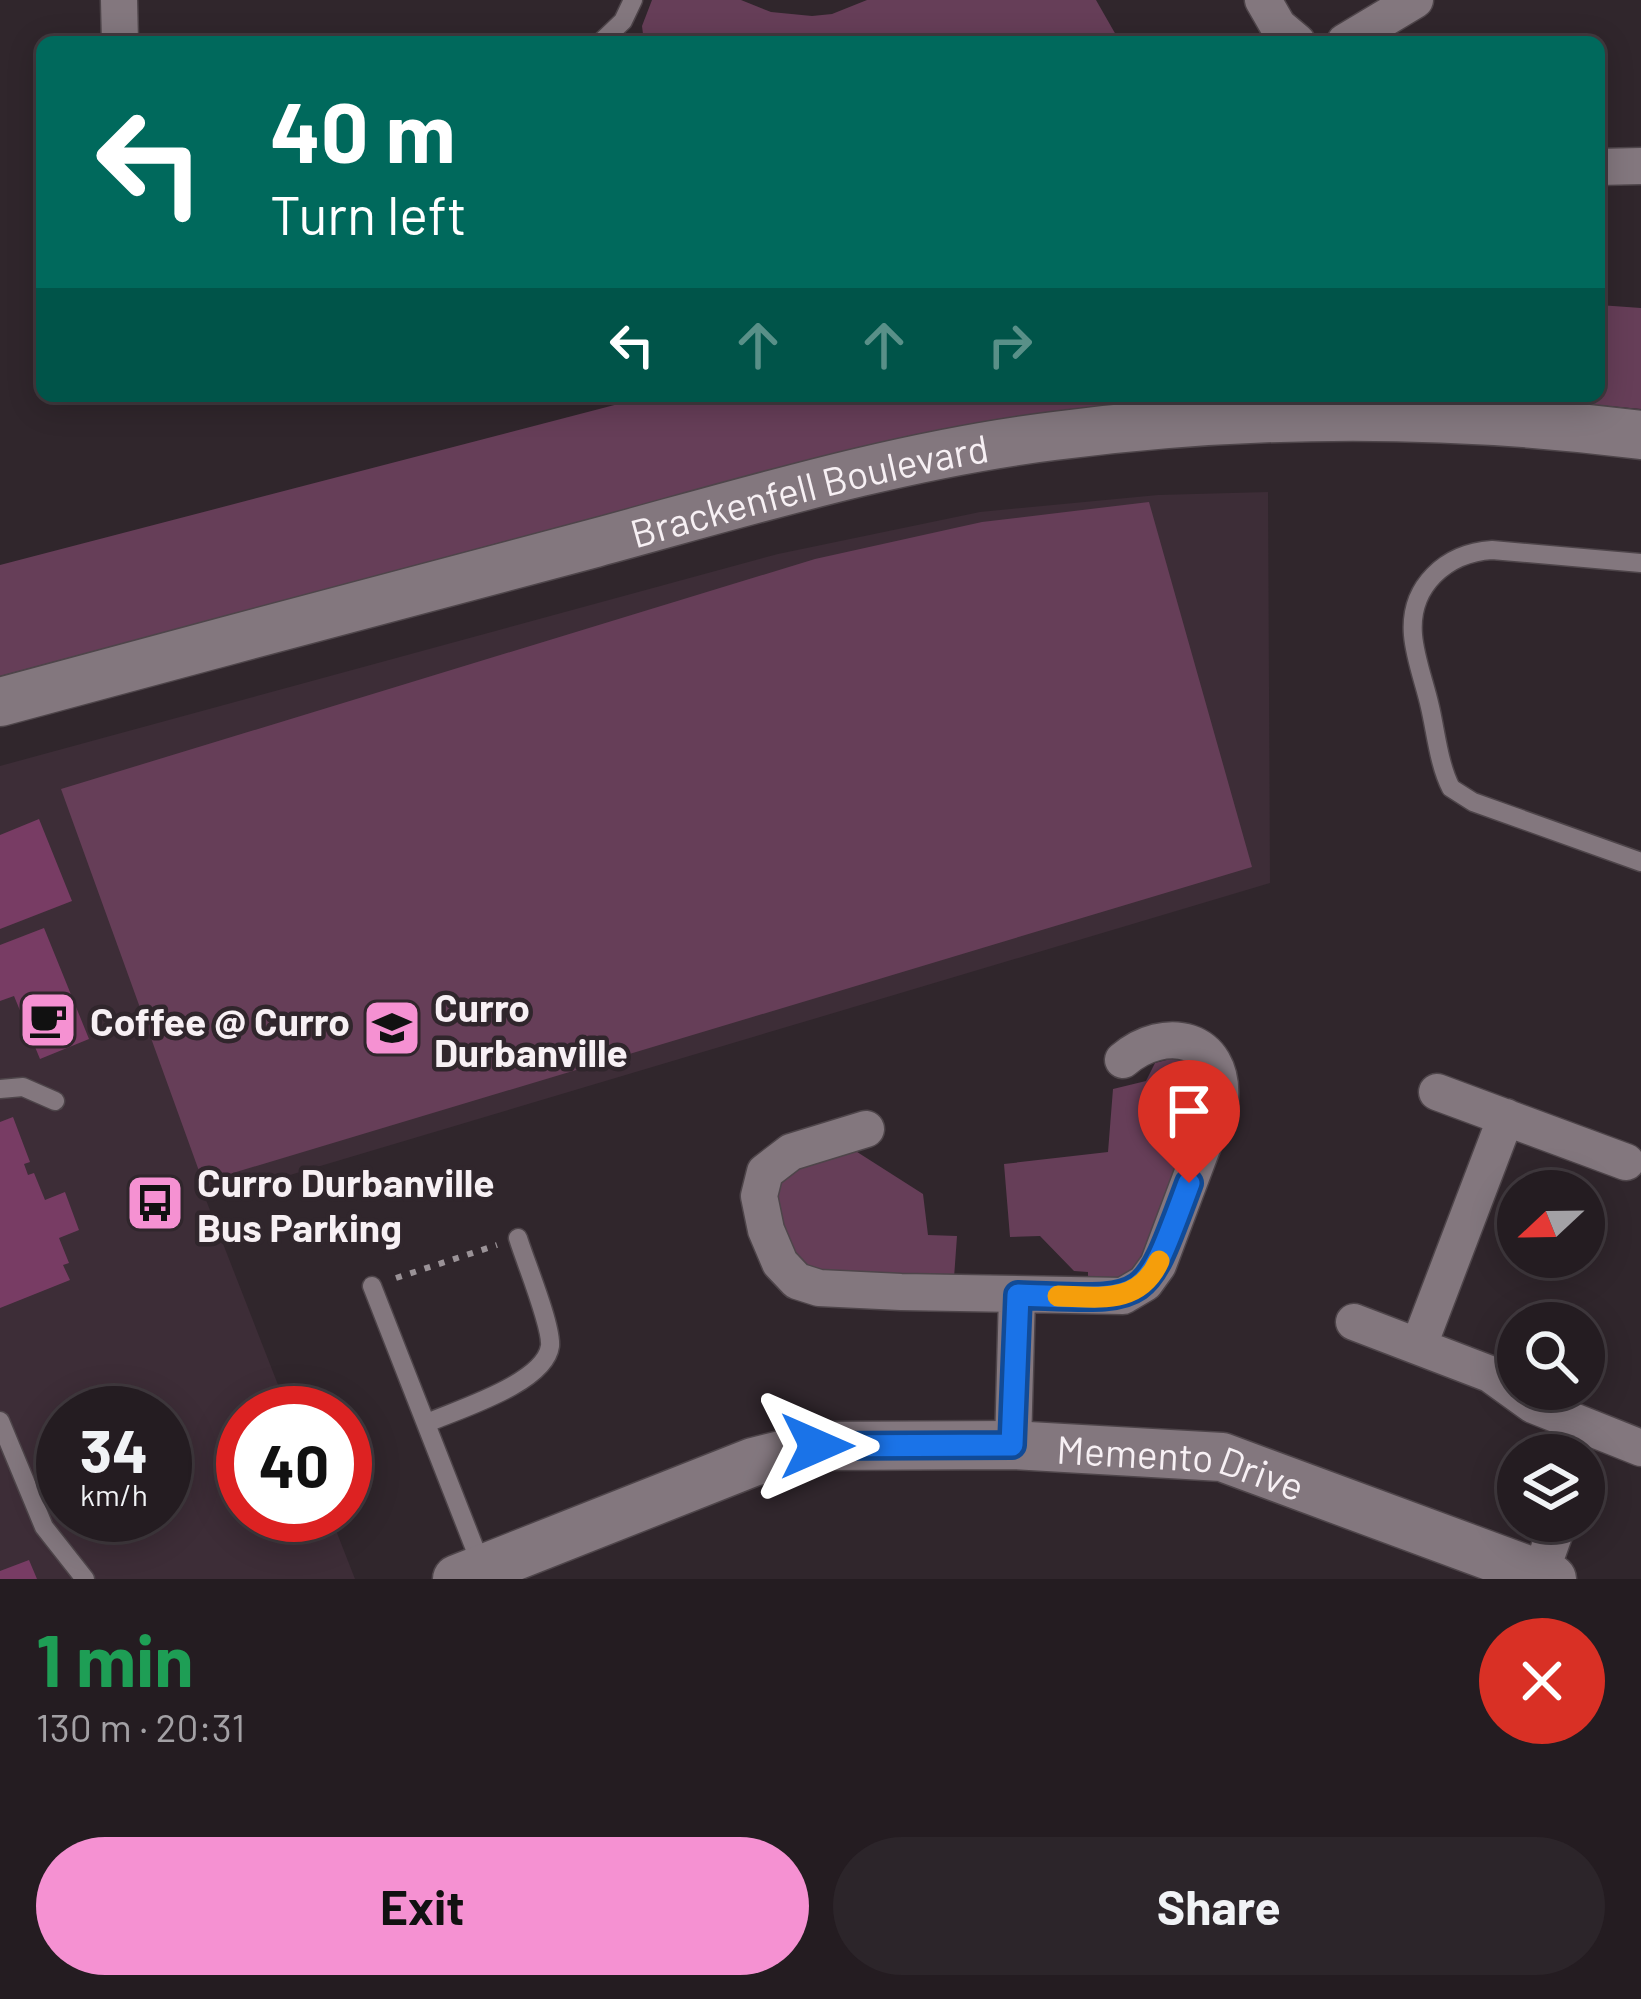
<!DOCTYPE html>
<html lang="en">
<head>
<meta charset="utf-8">
<style>
	body { margin:0; font-family:Barlow,sans-serif; background:#2c252a; color:#f1f3f6; height:100vh; display:flex; flex-direction:column; font-size:45px; white-space:nowrap }
	* { box-sizing:border-box; margin:0 }
	p { font-size:39px; color:#a3a1a5 }
	.icon { flex:none; width:66px; height:66px; fill:none; stroke:currentColor; stroke-width:2; stroke-linecap:round; stroke-linejoin:round }
	.map { position:relative; height:1579px; overflow:hidden }
	.sheet { display:flex; flex-direction:column; background:#241c21; flex:1 }
	.sheet>* { flex:none }
	.top-card { position:absolute; left:36px; top:36px; width:1569px; height:366px; border-radius:18px; box-shadow:0 6px 30px #0003,0 0 0 3px #413a3f; background:#00695c; color:#fff; overflow:hidden }
	.needle { width:78px; rotate:248deg }
	.controls { position:absolute; left:1497px; top:1170px; display:grid; gap:24px }
	.controls a { display:grid; place-items:center; width:108px; height:108px; border-radius:50%; background:#241c21; box-shadow:0 6px 30px #0003,0 0 0 3px #413a3f; font-size:60px }
	.speed { position:absolute; left:36px; top:1386px; display:flex; gap:24px; font-size:60px; font-weight:700; text-align:center }
	.speed>* { display:grid; place-content:center; width:156px; height:156px; border-radius:50%; background:#241c21; box-shadow:0 6px 30px #0003,0 0 0 3px #413a3f; line-height:1 }
	.speed small { font-size:30px; font-weight:400 }
	.speed .limit { border:18px solid #d22; background:#fff; color:#111 }
	.pin { position:absolute; display:grid; place-items:center; width:102px; height:102px; color:#fff; margin:-123px -51px; border-radius:50% 50% 50% 0; rotate:-45deg; box-shadow:0 0 12px #0007 }
	.pin .icon { rotate:45deg }
	.me { position:absolute; width:132px; margin:-66px; rotate:90deg; stroke-linejoin:round; filter:drop-shadow(0 0 9px #0008) }
	.turn { display:flex; align-items:center; gap:42px; height:252px; padding:0 36px; font-size:54px }
	.turn .icon { width:156px; height:156px; stroke-width:2.5 }
	.turn b { display:block; font-size:84px; line-height:102px }
	.lanes { display:flex; align-items:center; height:114px; padding:0 36px; background:#0003; justify-content:center; gap:60px; direction:ltr }
	.lanes .off { opacity:.35 }
	.round { display:grid; place-items:center; flex:none; width:126px; height:126px; border-radius:63px; background:#2c252a }
	.overview { display:flex; align-items:center; justify-content:space-between; height:204px; padding:0 36px }
	h1 { font-size:72px; font-weight:700; line-height:90px; color:#1e9e55 }
	.primary-button { display:flex; gap:24px; margin-top:auto; padding:24px 36px }
	.primary-button a { flex:1; height:138px; border-radius:72px; background:#f591d2; color:#111; font-size:48px; font-weight:700; line-height:138px; text-align:center }
	.primary-button a+a { background:#2c252a; color:#f1f3f6 }
	.map>svg:first-child { display:block }
</style>
</head>
<body>
<div class="map">
<svg width="1641" height="1579" viewBox="0 0 1641 1579">
	<rect width="100%" height="100%" fill="#30262c"/>
	<path fill="#3d2d37" fill-rule="evenodd" d="M 1268,492 L 1270,883 L 206,1200 L 289,1413 L 243,1413 L 243,1515 L 330,1515 L 355,1579 L 0,1579 L 0,766 L 778,554 L 980,512 L 1158,495 ZM 63,1413 L 165,1413 L 165,1515 L 63,1515 Z"/>
	<path fill="#663e58" d="M 652,0 L 741,0 L 771,12 L 812,16 L 832,14 L 867,0 L 1096,0 L 1120,42 L 644,42 L 642,26 Z
		M 1599,305 L 1641,308 L 1641,409 L 1503,396 L 1599,396 Z
		M 649,396 L 1209,396 L 1064,412 L 813,459 L 0,676 L 0,565 Z
		M 1149,502 L 1252,867 L 203,1182 L 61,789 L 815,559 L 982,522 Z
		M 1182,1056 L 1200,1071 L 1206,1092 L 1145,1256 L 1124,1280 L 1088,1283 L 1088,1272 L 1074,1271 L 1040,1236 L 1010,1237 L 1004,1164 L 1108,1152 L 1113,1089 L 1146,1081 L 1155,1063 Z
		M 854,1150 L 923,1194 L 928,1235 L 957,1236 L 954,1278 L 827,1272 C 821,1271 814,1271 809,1268 C 793,1259 768,1200 777,1183 C 789,1162 832,1157 854,1150 Z"/>
	<path fill="#783c64" d="M 39,819 L 72,901 L 0,929 L 0,835 Z
		M 44,928 L 89,1039 L 40,1059 L 14,996 L 0,1001 L 0,945 Z
		M 13,1117 L 30,1162 L 24,1164 L 28,1175 L 34,1173 L 45,1200 L 65,1192 L 79,1230 L 59,1238 L 69,1263 L 63,1265 L 70,1280 L 0,1308 L 0,1122 Z
		M 29,1560 L 37,1579 L 0,1579 L 0,1571 Z"/>
	<g fill="none" stroke-linecap="round" stroke-linejoin="round">
		<g stroke="#4e454a" stroke-width="21">
			<path id="lane" d="M 601,42 L 623,21 L 633,0
				M 1641,563 L 1492,550 C 1446,553 1409,586 1413,635 C 1415,659 1425,684 1430,707 C 1436,733 1439,765 1451,788 L 1473,802 L 1641,862
				M 0,1089 L 23,1087 L 55,1101
				M 372,1286 L 482,1567
				M 0,1421 L 44,1527 L 85,1579
				M 427,1423 C 459,1409 545,1383 550,1346 C 552,1326 525,1261 518,1238"/>
		</g>
		<g stroke="#4e454a" stroke-width="39">
			<path id="street" d="M 119,0 L 120,42
				M 1263,0 L 1278,26 L 1297,42
				M 1345,42 L 1415,0
				M 1599,167 L 1641,166
				M 1437,1092 L 1626,1162
				M 866,1129 L 791,1152 L 765,1172 L 759,1196 L 766,1230 L 780,1263 L 797,1281 L 819,1288 L 901,1292 L 1123,1296 L 1145,1283 L 1158,1265 L 1220,1100 C 1225,1037 1165,1024 1123,1060
				M 1354,1322 L 1490,1374 L 1533,1405 L 1641,1448
				M 1419,1345 L 1506,1117
				M 1013,1445 L 1017,1295
				M 1540,1574 L 1559,1521"/>
		</g>
		<g stroke="#4e454a" stroke-width="51">
			<g id="secondary">
				<path id="s1" d="M 0,702 C 198,648 397,596 595,543 C 746,502 899,455 1054,436 C 1248,411 1446,410 1641,435"/>
				<path id="s2" d="M 457,1579 L 753,1462 L 817,1446 L 1013,1445 L 1222,1457 L 1552,1579"/>
			</g>
		</g>
		<path stroke="#9a9297" stroke-width="6" stroke-dasharray="6 9" stroke-linecap="butt" d="M 396,1278 L 497,1245"/>
		<use href="#lane" stroke="#83777e" stroke-width="18"/>
		<use href="#street" stroke="#83777e" stroke-width="36"/>
		<use href="#secondary" stroke="#83777e" stroke-width="48"/>
	</g>
	<g fill="none" stroke-linecap="round" stroke-linejoin="round">
		<g stroke="#114b97" stroke-width="30">
			<path id="route" d="M 817,1446 L 1012,1445 L 1018,1295 C 1151,1299 1142,1309 1189,1183"/>
		</g>
		<use href="#route" stroke="#1a73e8" stroke-width="21"/>
		<path stroke="#f59e0b" stroke-width="21" d="M 1058,1296 C 1099,1297 1139,1305 1159,1261"/>
	</g>
	<defs>
		<g id="cafe-square" transform="scale(3)"><rect x="-9" y="-9" width="18" height="18" rx="4" fill="#f591d2" stroke="#30262c"/><path d="M-5.5-4.5H6V0H3Q3 3.5 0 3.5H-2.5Q-5.5 3.5-5.5 0ZM3-3.2v2h1.7v-2ZM-6 4.5H4V6H-6Z" fill="#111"/></g>
		<g id="school-square" transform="scale(3)"><rect x="-9" y="-9" width="18" height="18" rx="4" fill="#f591d2" stroke="#30262c"/><path d="M0-5L7-2L0 1L-7-2ZM-4 1L0 2.5L4 1V4Q0 6-4 4Z" fill="#111"/></g>
		<g id="bus-square" transform="scale(3)"><rect x="-9" y="-9" width="18" height="18" rx="4" fill="#f591d2" stroke="#30262c"/><path d="M-5-6H5V4H4V6H2V4H-2V6H-4V4H-5ZM-3.5-4V0h7V-4ZM-3.5 1.2v1.5H-2V1.2ZM2 1.2v1.5H3.5V1.2Z" fill="#111"/></g>
	</defs>
	<g fill-rule="evenodd">
		<use href="#cafe-square" x="48" y="1020"/>
		<use href="#school-square" x="392" y="1028"/>
		<use href="#bus-square" x="155" y="1203"/>
	</g>
	<g text-anchor="middle" dominant-baseline="central" stroke-width="9" stroke-linejoin="round" paint-order="stroke">
		<g font-size="39" fill="#f7f0f4" stroke="#30262c">
			<text stroke="none"><textPath href="#s1" startOffset="837">Brackenfell Boulevard</textPath></text>
			<text stroke="none"><textPath href="#s2" startOffset="750">Memento Drive</textPath></text>
		</g>
		<g font-size="39" font-weight="bold" fill="#f7f0f4" stroke="#30262c" text-anchor="start">
			<text x="434" y="1006">Curro<tspan x="434" dy="45">Durbanville</tspan></text>
			<text x="90" y="1020">Coffee @ Curro</text>
			<text x="197" y="1181">Curro Durbanville<tspan x="197" dy="45">Bus Parking</tspan></text>
		</g>
	</g>
</svg>
<div class="controls">
<a><svg class="needle" viewBox="-14 -14 28 28"><path d="M0-13l5 13h-10z" fill="#e53935"/><path d="M0 13l5-13h-10z" fill="#a3a1a5"/></svg></a>
<a><svg class="icon" aria-label="search" viewBox="0 0 24 24"><circle cx="10" cy="10" r="6"/><path d="M15 15l6 6"/></svg></a>
<a><svg class="icon" aria-label="layers" viewBox="0 0 24 24"><path d="M12 4l9 5-9 5-9-5zM3 14l9 5 9-5"/></svg></a>
</div>
<div class="speed"><div>34<small>km/h</small></div><div class="limit">40</div></div>
<div class="pin" style="left:1189px;top:1183px;background:#d93025"><svg class="icon" aria-label="arrive" viewBox="0 0 24 24"><path d="M6 21V4h12l-3 4 3 4H6"/></svg></div>
<svg class="me" style="left:817px;top:1446px" viewBox="-20 -20 40 40"><path d="M0-17L14 15 0 8-14 15z" fill="#1a73e8" stroke="#fff" stroke-width="4"/></svg>
<div class="top-card">
<div class="turn"><svg class="icon" aria-label="left" viewBox="0 0 24 24"><path d="M17 20v-9H6M10 6l-5 5 5 5"/></svg><div><b>40 m</b>Turn left</div></div>
<div class="lanes"><svg class="icon" aria-label="left" viewBox="0 0 24 24"><path d="M17 20v-9H6M10 6l-5 5 5 5"/></svg><svg class="icon off" aria-label="ahead" viewBox="0 0 24 24"><path d="M12 20V5M6 11l6-6 6 6"/></svg><svg class="icon off" aria-label="ahead" viewBox="0 0 24 24"><path d="M12 20V5M6 11l6-6 6 6"/></svg><svg class="icon off" aria-label="right" viewBox="0 0 24 24"><path d="M7 20v-9h11M14 6l5 5-5 5"/></svg></div>
</div>
</div>
<section class="sheet">
<div class="overview"><div><h1>1 min</h1><p>130 m · 20:31</p></div><a class="round" style="background:#d93025;color:#fff"><svg class="icon" aria-label="close" viewBox="0 0 24 24"><path d="M6 6l12 12M18 6L6 18"/></svg></a></div>
<div class="primary-button"><a>Exit</a><a>Share</a></div>
</section>
</body>
</html>
